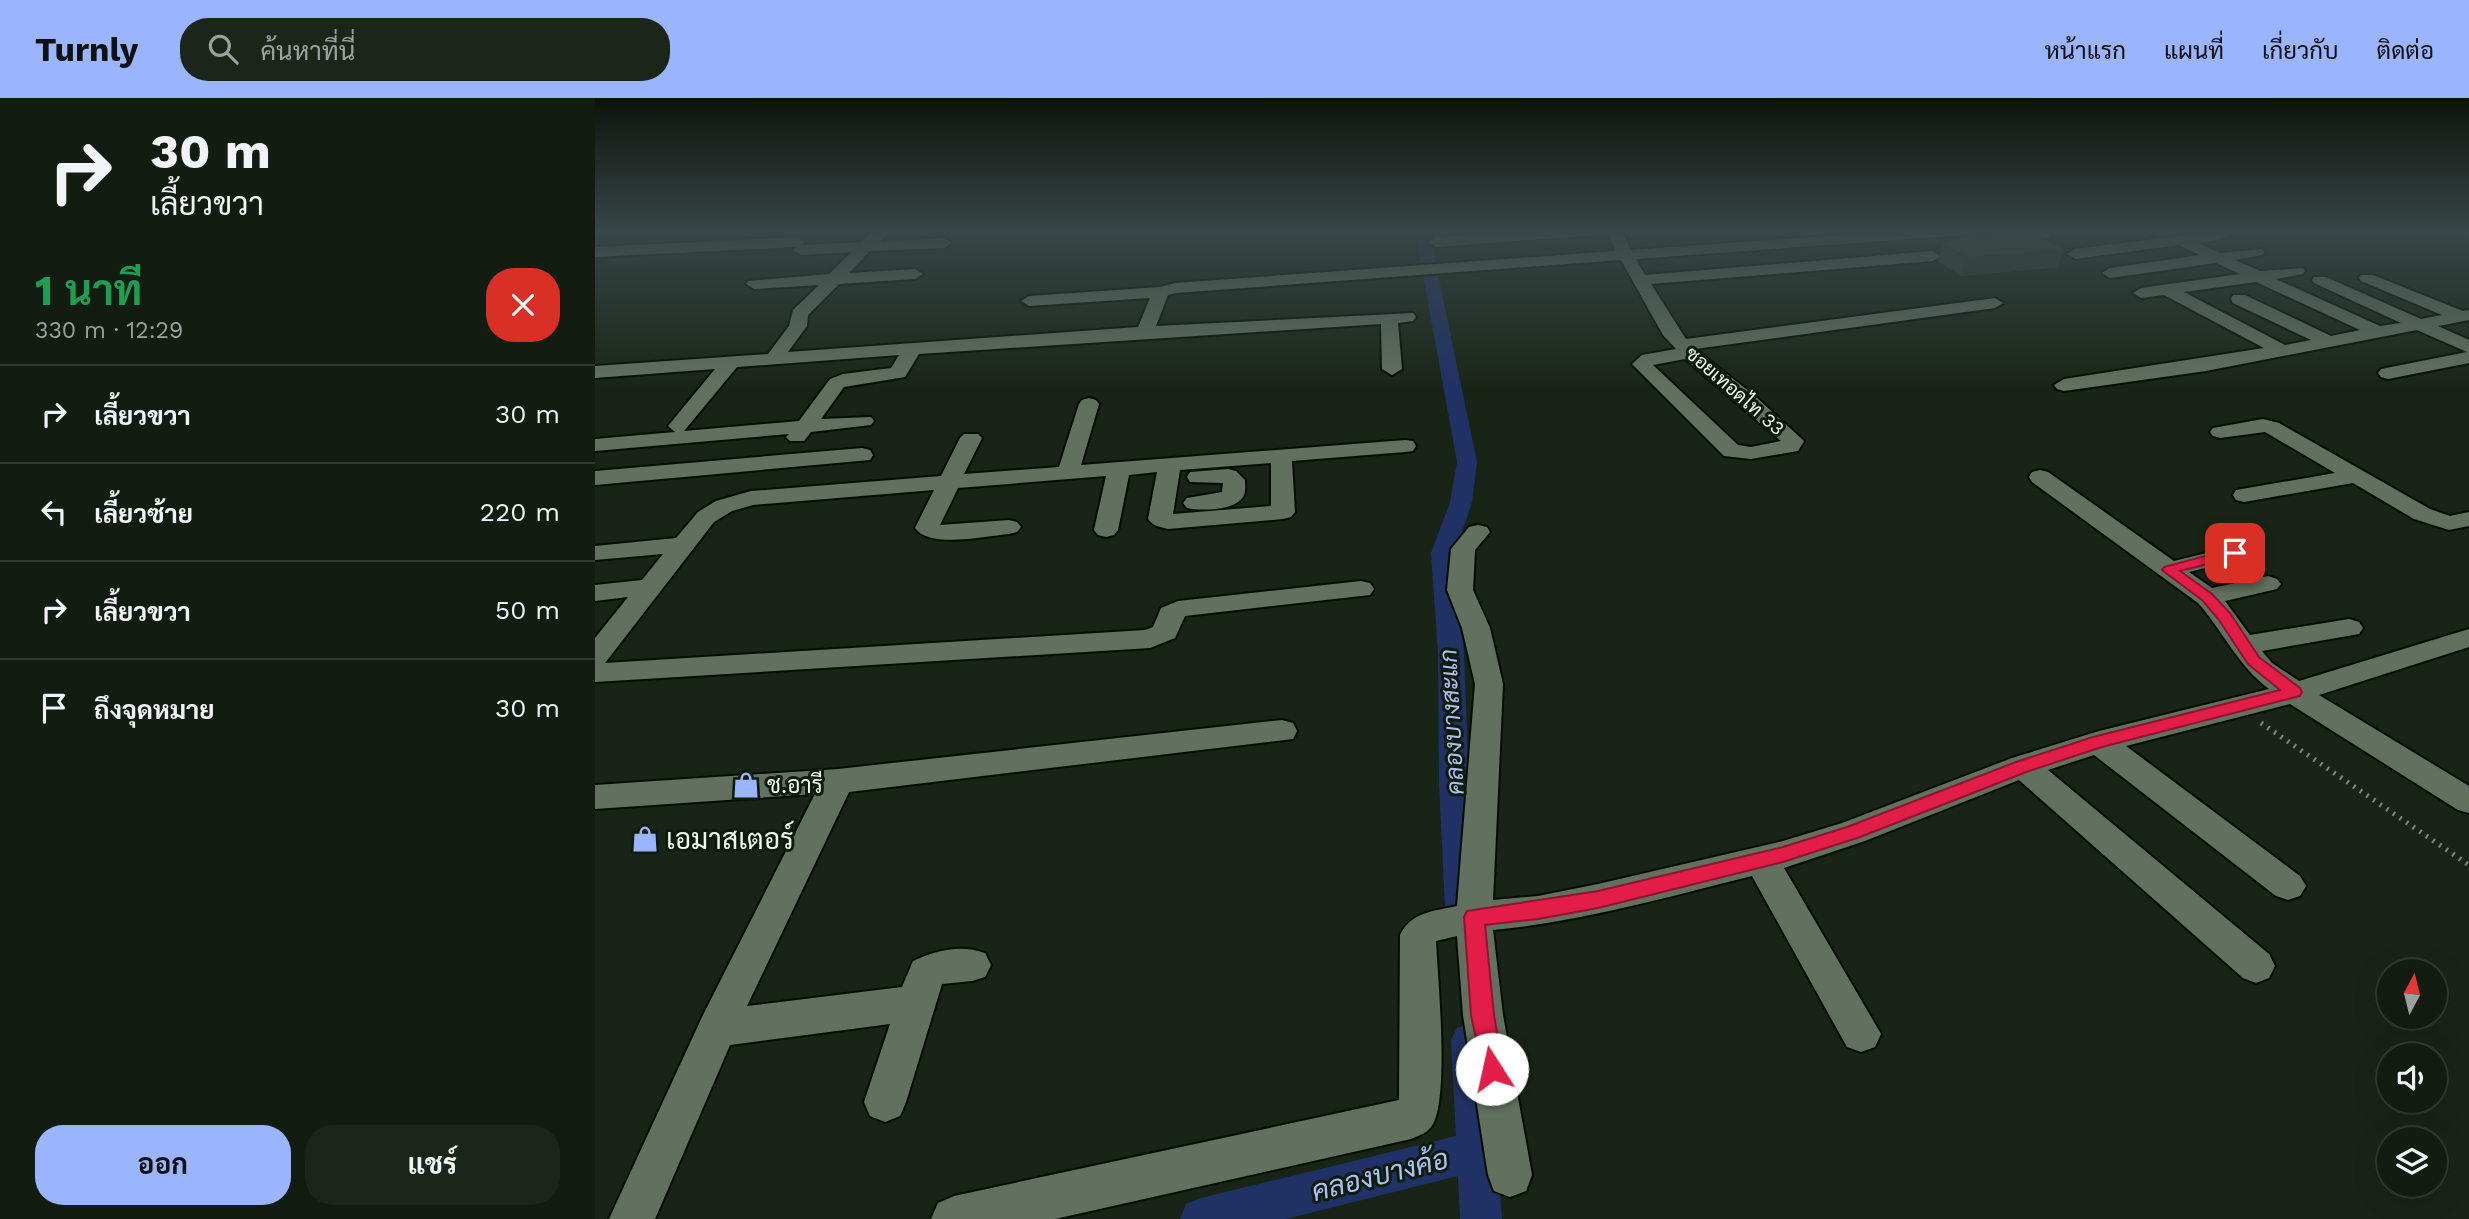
<!DOCTYPE html>
<html lang="th">
<head>
<meta charset="utf-8">
<style>
	body { margin:0; font-family:"Work Sans",Sarabun,sans-serif; background:#1b2519; color:#f1f3f6; height:100vh; display:flex; flex-direction:column; font-size:26px; white-space:nowrap }
	* { box-sizing:border-box; margin:0 }
	p { font-size:23px; color:#9ca19f }
	.icon { flex:none; width:38px; height:38px; fill:none; stroke:currentColor; stroke-width:2; stroke-linecap:round; stroke-linejoin:round }
	.map { position:relative; flex:1; overflow:hidden }
	.sheet { display:flex; flex-direction:column; background:#121c10; width:595px }
	.sheet>* { flex:none }
	.top-card { background:#121c10; color:#f1f3f6; overflow:hidden }
	.needle { width:46px; rotate:7deg }
	.tools { position:absolute; left:1782px; top:861px; display:grid; gap:14px }
	.tools a { display:grid; place-items:center; width:70px; height:70px; border-radius:50%; background:#121c10; box-shadow:0 7px 28px #0002,0 0 0 2px #313a30; font-size:35px }
	.pin { position:absolute; display:grid; place-items:center; width:60px; height:60px; color:#fff; margin:-30px; border-radius:14px; box-shadow:0 4px 10px #0006 }
	.me { position:absolute; width:77px; margin:-38px; rotate:350deg; stroke-linejoin:round; filter:drop-shadow(0 0 5px #0008) }
	.turn { display:flex; align-items:center; gap:24px; height:147px; padding:0 35px; font-size:32px }
	.turn .icon { width:91px; height:91px; stroke-width:2.5 }
	.turn b { display:block; font-size:49px; line-height:60px }
	.round { display:grid; place-items:center; flex:none; width:74px; height:74px; border-radius:28px; background:#1b2519 }
	.overview { display:flex; align-items:center; justify-content:space-between; height:119px; padding:0 35px }
	h1 { font-size:42px; font-weight:700; line-height:52px; color:#1e9e55 }
	.button { display:flex; gap:14px; margin-top:auto; padding:14px 35px }
	.button a { flex:1; height:80px; border-radius:28px; background:#9ab5fd; color:#111; font-size:28px; font-weight:700; line-height:80px; text-align:center }
	.button a+a { background:#1b2519; color:#f1f3f6 }
	ul { padding:0; list-style:none }
	li { display:flex; align-items:center; gap:21px; height:98px; padding:0 35px; border-top:2px solid #313a30 }
	li div { flex:1 }
	li b { display:block; font-size:26px }
	li em { font-style:normal }
	header { display:flex; align-items:center; gap:42px; box-sizing:border-box; height:98px; padding:0 35px; background:#9ab5fd; color:#111 }
	header strong { font-size:33px }
	nav { display:flex; gap:38px; margin-inline-start:auto; font-size:24px }
	.search { width:490px; height:63px; background:#1b2519; display:flex; align-items:center; gap:18px; box-sizing:border-box; padding:0 24px; border-radius:28px; color:#9ca19f; font-size:26px }
	main { display:flex; flex:1; min-height:0 }
	.map>svg:first-child { display:block }
</style>
</head>
<body>
<header>
<strong>Turnly</strong>
<div class="search"><svg class="icon" aria-label="search" viewBox="0 0 24 24"><circle cx="10" cy="10" r="6"/><path d="M15 15l6 6"/></svg>ค้นหาที่นี่</div>
<nav><a>หน้าแรก</a><a>แผนที่</a><a>เกี่ยวกับ</a><a>ติดต่อ</a></nav>
</header>
<main>
<section class="sheet">
<div class="top-card">
<div class="turn"><svg class="icon" aria-label="right" viewBox="0 0 24 24"><path d="M7 20v-9h11M14 6l5 5-5 5"/></svg><div><b>30 m</b>เลี้ยวขวา</div></div>
</div>
<div class="overview"><div><h1>1 นาที</h1><p>330 m · 12:29</p></div><a class="round" style="background:#d93025;color:#fff"><svg class="icon" aria-label="close" viewBox="0 0 24 24"><path d="M6 6l12 12M18 6L6 18"/></svg></a></div>
<ul>
<li><svg class="icon" aria-label="right" viewBox="0 0 24 24"><path d="M7 20v-9h11M14 6l5 5-5 5"/></svg><div><b>เลี้ยวขวา</b></div><em>30 m</em></li>
<li><svg class="icon" aria-label="left" viewBox="0 0 24 24"><path d="M17 20v-9H6M10 6l-5 5 5 5"/></svg><div><b>เลี้ยวซ้าย</b></div><em>220 m</em></li>
<li><svg class="icon" aria-label="right" viewBox="0 0 24 24"><path d="M7 20v-9h11M14 6l5 5-5 5"/></svg><div><b>เลี้ยวขวา</b></div><em>50 m</em></li>
<li><svg class="icon" aria-label="arrive" viewBox="0 0 24 24"><path d="M6 21V4h12l-3 4 3 4H6"/></svg><div><b>ถึงจุดหมาย</b></div><em>30 m</em></li>
</ul>
<div class="button"><a>ออก</a><a>แชร์</a></div>
</section>
<div class="map">
<svg width="1874" height="1121" viewBox="0 0 1874 1121">
	<rect width="100%" height="100%" fill="#182516"/>
	<g fill="none" stroke-linecap="round" stroke-linejoin="round">
		<path fill="#203166" fill-rule="evenodd" d="M 820,133 L 834,133 L 882,364 L 877,404 L 860,455 L 869,556 L 874,686 L 884,809 L 879,819 L 867,823 L 855,819 L 850,809 L 844,686 L 843,556 L 836,455 L 855,404 L 862,364 Z
			M 875,925 L 888,930 L 894,942 L 907,1121 L 865,1121 L 863,1078 L 691,1121 L 585,1121 L 591,1106 L 606,1100 L 861,1038 L 856,942 L 862,930 Z"/>
		<g stroke="#040e03" stroke-width="4">
			<path id="minor" d="M 278,133 L 294,133 L 285,144 L 349,140 L 357,145 L 349,150 L 275,153 L 254,175 L 320,171 L 328,176 L 320,181 L 244,186 L 213,217 L 212,228 L 193,254 L 543,229 L 555,200 L 434,208 L 426,203 L 434,198 L 565,189 L 580,185 L 1021,153 L 1012,133 L 1027,133 L 1036,152 L 1302,133 L 1376,133 L 1369,137 L 1041,161 L 1050,177 L 1338,153 L 1346,158 L 1338,163 L 1056,186 L 1091,241 L 1400,200 L 1408,205 L 1400,210 L 1100,251 L 1160,298 L 1209,343 L 1203,353 L 1156,361 L 1129,358 L 1037,266 L 1047,257 L 1081,251 L 1068,237 L 1026,162 L 581,195 L 573,197 L 561,228 L 818,215 L 821,219 L 818,223 L 803,225 L 807,271 L 797,277 L 787,271 L 786,226 L 324,256 L 310,279 L 249,289 L 226,321 L 276,319 L 279,323 L 276,327 L 216,334 L 209,343 L 195,343 L 191,339 L 194,336 L 0,353 L 0,341 L 80,334 L 73,328 L 120,271 L 0,280 L 0,268 L 173,256 L 194,228 L 198,212 L 224,187 L 159,191 L 151,186 L 153,183 L 234,176 L 257,154 L 206,157 L 198,152 L 201,149 L 0,159 L 0,149 L 202,139 L 210,144 L 207,147 L 267,144 ZM 304,257 L 296,270 L 248,276 L 235,281 L 204,323 L 89,333 L 142,269 ZM 1090,261 L 1186,343 L 1156,349 L 1143,347 L 1058,267 Z
				M 931,133 L 1010,133 L 1003,137 L 841,149 L 833,144 L 841,139 Z
				M 1435,133 L 1452,133 L 1456,138 L 1449,142 Z
				M 1620,133 L 1632,134 L 1634,137 L 1627,141 L 1603,145 L 1625,155 L 1667,151 L 1670,154 L 1667,157 L 1640,162 L 1665,173 L 1708,170 L 1710,173 L 1708,176 L 1681,181 L 1785,228 L 1806,225 L 1719,185 L 1717,182 L 1719,179 L 1731,179 L 1826,221 L 1847,217 L 1766,183 L 1764,180 L 1766,177 L 1778,177 L 1868,213 L 1874,212 L 1874,222 L 1843,228 L 1874,242 L 1874,265 L 1793,281 L 1786,279 L 1783,275 L 1786,271 L 1872,254 L 1822,232 L 1611,273 L 1469,293 L 1462,291 L 1459,287 L 1469,281 L 1669,250 L 1569,197 L 1546,200 L 1538,195 L 1546,190 L 1645,176 L 1621,165 L 1515,180 L 1507,175 L 1515,170 L 1605,157 L 1584,147 L 1480,161 L 1472,156 L 1480,151 ZM 1661,184 L 1765,232 L 1736,238 L 1650,197 L 1638,197 L 1636,201 L 1638,205 L 1716,242 L 1690,247 L 1589,194 Z
				M 1864,133 L 1874,133 L 1874,139 Z
				M 494,300 L 501,302 L 504,306 L 486,367 L 810,342 L 818,343 L 821,348 L 818,353 L 810,354 L 697,363 L 700,414 L 696,419 L 688,421 L 573,431 C 565,429 558,428 553,421 L 562,374 L 534,377 L 523,432 L 519,437 L 511,439 L 503,437 L 499,432 L 511,378 L 363,390 L 345,427 L 414,422 L 422,424 L 426,429 L 422,434 L 414,436 C 391,438 334,451 320,430 L 339,392 L 158,407 L 137,413 L 119,424 L 10,565 L 550,532 L 558,529 L 566,510 L 583,503 L 766,483 L 775,485 L 779,491 L 775,497 L 590,518 L 580,540 L 555,550 L 0,584 L 0,540 L 33,499 L 0,503 L 0,487 L 47,482 L 68,456 L 0,462 L 0,448 L 81,440 L 103,414 L 121,403 L 156,393 L 346,378 L 365,340 L 369,336 L 383,336 L 387,340 L 369,376 L 464,369 L 484,306 L 487,302 ZM 676,365 L 676,408 L 578,416 L 585,372 Z
				M 1668,321 L 1684,325 L 1835,411 L 1855,418 L 1874,414 L 1874,428 L 1854,432 L 1819,421 L 1758,385 L 1649,404 L 1641,402 L 1638,397 L 1641,392 L 1740,375 L 1670,334 L 1625,340 L 1618,338 L 1615,334 L 1618,330 Z
				M 267,350 L 275,352 L 278,357 L 275,362 L 0,387 L 0,373 Z
				M 633,371 L 641,373 L 650,382 C 650,387 651,395 648,399 C 639,413 605,413 592,410 L 588,405 L 592,400 L 627,394 L 628,385 L 595,384 L 592,379 L 595,374 Z
				M 1445,372 L 1453,374 L 1579,463 L 1640,448 L 1649,450 L 1652,455 L 1649,460 L 1594,474 L 1617,490 L 1673,478 L 1682,481 L 1686,486 L 1682,491 L 1630,503 L 1655,537 L 1754,521 L 1764,524 L 1768,530 L 1764,536 L 1667,553 L 1677,565 L 1704,583 L 1874,531 L 1874,549 L 1724,597 L 1874,688 L 1874,715 L 1863,712 L 1695,606 L 1531,648 L 1705,778 L 1711,788 L 1705,798 L 1693,802 L 1681,798 L 1499,657 L 1453,672 L 1674,856 L 1680,868 L 1674,880 L 1661,885 L 1648,880 L 1424,682 L 1270,743 L 1189,770 L 1286,936 L 1280,949 L 1266,954 L 1252,949 L 1157,778 C 1072,799 986,824 898,832 L 908,917 L 937,1077 L 931,1093 L 915,1099 L 899,1093 L 893,1077 L 868,917 L 862,838 L 841,843 C 843,882 854,997 838,1026 C 833,1035 825,1037 816,1041 L 460,1121 L 336,1121 L 343,1105 L 359,1098 L 804,1002 L 805,837 C 816,814 839,813 862,808 L 880,586 L 867,530 L 852,492 L 856,451 L 874,429 L 883,427 L 892,429 L 895,434 L 880,452 L 878,492 L 895,530 L 908,586 L 898,802 L 943,798 L 1003,786 L 1188,743 L 1247,725 L 1417,660 L 1504,633 L 1674,591 C 1643,568 1628,533 1603,505 L 1437,384 L 1434,379 L 1437,374 Z
				M 687,622 L 698,625 L 702,633 L 698,641 L 254,694 L 152,908 L 307,889 L 318,863 C 341,852 366,846 390,855 L 396,867 L 390,879 L 377,883 L 347,886 L 311,1004 L 305,1018 L 290,1024 L 275,1018 L 269,1004 L 295,926 L 135,947 L 60,1121 L 14,1121 L 108,917 L 220,696 L 0,711 L 0,687 L 243,671 Z"/>
		</g>
		<path stroke="#7d887c" stroke-width="5" stroke-dasharray="2 6" stroke-linecap="butt" d="M 1666,625 L 1874,767"/>
		<use href="#minor" fill="#62715f" fill-rule="evenodd"/>
	</g>
	<path fill="#354134" d="M 1348,146 L 1463,169 L 1366,178 L 1343,163 Z"/>
	<path fill="#2b352a" d="M 1469,152 L 1463,169 L 1366,178 L 1371,160 Z"/>
	<path fill="#3e4c3c" stroke="#2b352a" stroke-width="2" d="M 1441,136 L 1469,152 L 1371,160 L 1348,146 L 1352,143 Z"/>
	<linearGradient id="sky" x2="0" y2="1"><stop stop-color="#0d140c"/><stop offset="0.46" stop-color="#374647"/><stop offset="1" stop-color="#374647" stop-opacity="0"/></linearGradient>
	<rect width="1874" height="290" fill="url(#sky)"/>
	<path fill="#e11d48" stroke="#92132f" stroke-width="2" d="M 1640,450 L 1645,452 L 1645,458 L 1585,473 L 1617,496 L 1635,515 L 1664,559 L 1705,590 L 1707,594 L 1705,598 L 1507,649 L 1434,673 L 1265,739 L 1188,764 L 1003,810 L 943,821 L 890,827 L 899,917 L 908,971 L 905,978 L 897,982 L 889,978 L 876,917 L 869,819 L 872,813 L 1003,793 L 1188,749 L 1252,729 L 1421,664 L 1498,639 L 1685,592 L 1653,566 L 1624,522 L 1607,502 L 1567,472 L 1569,469 Z"/>
	<defs>
		<g id="shop-bare" transform="scale(2.1)"><path d="M-5-2.5h2.3a2.7 3.5 0 0 1 5.4 0H5L5.5 6h-11ZM-1.5-2.5h3a1.5 2.3 0 0 0-3 0Z" fill="#9ab5fd" stroke="#0f1b0d" stroke-width="2.5" paint-order="stroke"/></g>
	</defs>
	<g fill-rule="evenodd">
		<use href="#shop-bare" x="151" y="687"/>
		<use href="#shop-bare" x="50" y="741"/>
	</g>
	<g text-anchor="middle" dominant-baseline="central" stroke-width="6" stroke-linejoin="round" paint-order="stroke">
		<g font-size="19" fill="#eff8ee" stroke="#0f1b0d">
			<text transform="translate(1140 293) rotate(41)">ซอยเทอดไท 33</text>
		</g>
		<g font-size="23" fill="#eff8ee" stroke="#0f1b0d" text-anchor="start">
			<text x="172" y="687">ช.อารี</text>
		</g>
		<g font-size="24" font-style="italic" fill="#acc0f3" stroke="#0f1b0d">
			<text transform="translate(857 624) rotate(-93)">คลองบางสะแก</text>
		</g>
		<g font-size="28" fill="#eff8ee" stroke="#0f1b0d" text-anchor="start">
			<text x="71" y="741">เอมาสเตอร์</text>
		</g>
		<g font-size="28" font-style="italic" fill="#acc0f3" stroke="#0f1b0d">
			<text transform="translate(785 1077) rotate(-14)">คลองบางค้อ</text>
		</g>
	</g>
</svg>
<div class="tools">
<a><svg class="needle" viewBox="-14 -14 28 28"><path d="M0-13l5 13h-10z" fill="#e53935"/><path d="M0 13l5-13h-10z" fill="#9ca19f"/></svg></a>
<a><svg class="icon" aria-label="sound" viewBox="0 0 24 24"><path d="M4 9h4l5-4v14l-5-4H4zM17 9q2 3 0 6"/></svg></a>
<a><svg class="icon" aria-label="layers" viewBox="0 0 24 24"><path d="M12 4l9 5-9 5-9-5zM3 14l9 5 9-5"/></svg></a>
</div>
<div class="pin" style="left:1640px;top:455px;background:#d93025"><svg class="icon" aria-label="arrive" viewBox="0 0 24 24"><path d="M6 21V4h12l-3 4 3 4H6"/></svg></div>
<svg class="me" style="left:897px;top:971px" viewBox="-20 -20 40 40"><circle r="19" fill="#fff"/><path d="M0-13L10 11 0 6-10 11z" fill="#e11d48"/></svg>
</div>
</main>
</body>
</html>
